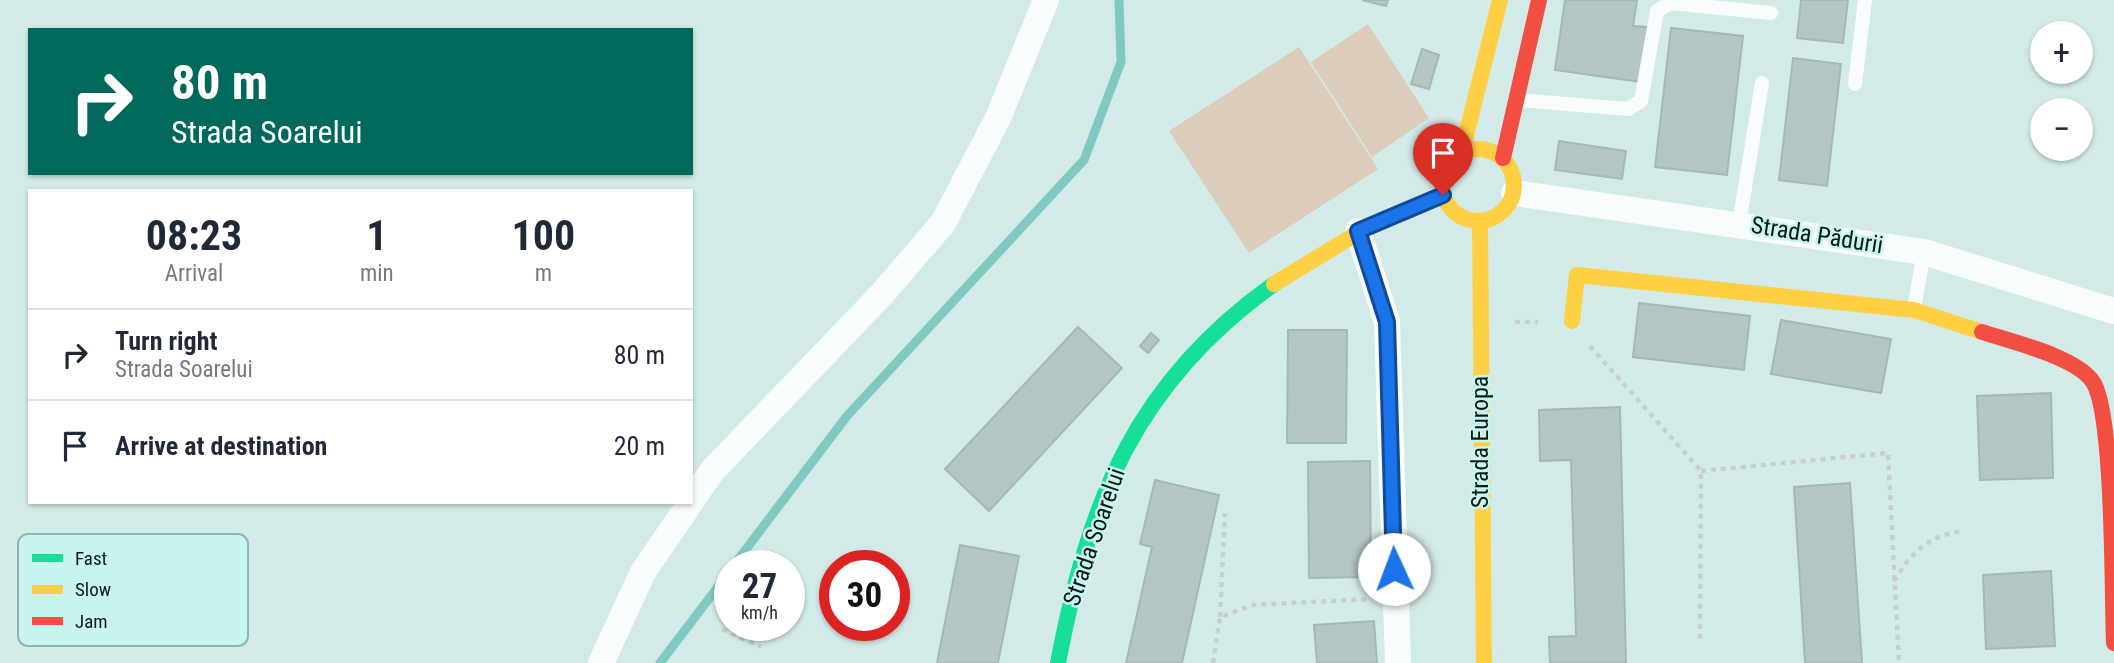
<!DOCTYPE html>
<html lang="en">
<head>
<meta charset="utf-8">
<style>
	body { margin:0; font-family:"Roboto Condensed",sans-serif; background:#f6f6f7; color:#1f2937; height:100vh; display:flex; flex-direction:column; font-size:26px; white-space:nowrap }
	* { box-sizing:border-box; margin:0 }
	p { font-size:23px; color:#747a83 }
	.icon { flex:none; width:38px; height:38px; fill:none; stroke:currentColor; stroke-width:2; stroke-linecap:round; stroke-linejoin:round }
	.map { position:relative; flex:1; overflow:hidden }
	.drawer { position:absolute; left:28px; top:189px; width:665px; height:315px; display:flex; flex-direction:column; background:#fff; border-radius:0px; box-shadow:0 2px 5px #0004 }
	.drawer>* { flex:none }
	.guide { position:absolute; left:28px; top:28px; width:665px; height:147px; border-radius:0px; box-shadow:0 2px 5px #0004; background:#00695c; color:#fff; overflow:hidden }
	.fabs { position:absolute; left:2030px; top:21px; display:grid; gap:14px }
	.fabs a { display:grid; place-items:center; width:63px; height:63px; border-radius:50%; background:#fff; box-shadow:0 2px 5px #0004; font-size:35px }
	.speed { position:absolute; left:714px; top:550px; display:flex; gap:14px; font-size:35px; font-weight:700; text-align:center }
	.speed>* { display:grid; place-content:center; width:91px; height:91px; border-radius:50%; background:#fff; box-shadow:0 2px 5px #0004; line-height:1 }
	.speed small { font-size:18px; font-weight:400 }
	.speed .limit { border:10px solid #d22; background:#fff; color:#111 }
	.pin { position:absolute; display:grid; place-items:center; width:60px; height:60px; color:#fff; margin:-72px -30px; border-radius:50% 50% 50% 0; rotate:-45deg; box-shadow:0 0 7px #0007 }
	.pin .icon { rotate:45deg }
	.me { position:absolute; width:77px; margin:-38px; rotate:358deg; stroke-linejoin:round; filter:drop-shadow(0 0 5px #0008) }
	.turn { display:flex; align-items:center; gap:24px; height:147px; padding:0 28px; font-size:32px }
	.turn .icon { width:91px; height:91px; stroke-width:2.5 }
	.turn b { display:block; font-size:49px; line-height:60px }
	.eta { display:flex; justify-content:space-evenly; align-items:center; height:119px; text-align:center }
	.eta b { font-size:42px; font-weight:700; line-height:49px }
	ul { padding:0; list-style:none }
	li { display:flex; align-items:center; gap:21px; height:91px; padding:0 28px; border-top:2px solid #e0e1e3 }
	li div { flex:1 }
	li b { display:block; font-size:26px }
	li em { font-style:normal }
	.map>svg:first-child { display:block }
</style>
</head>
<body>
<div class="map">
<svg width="2114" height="663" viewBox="0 0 2114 663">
	<rect width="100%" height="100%" fill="#d3ebe8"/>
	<path fill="#dbccbb" d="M 1368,24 L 1429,118 L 1372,157 L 1311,62 Z
		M 1299,47 L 1378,169 L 1249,253 L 1169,131 Z"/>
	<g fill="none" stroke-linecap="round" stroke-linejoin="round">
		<path stroke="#80c9c2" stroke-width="9" d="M 734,565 L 847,416 L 1084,160 L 1121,62 L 1119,0
			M 660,663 L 730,571"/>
	</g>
	<path fill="#b5c7c5" stroke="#a5b8b6" stroke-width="2" d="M 1362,0 L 1388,0 L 1386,6 Z
		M 1565,0 L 1637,0 L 1633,26 L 1648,27 L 1641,82 L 1555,70 Z
		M 1801,0 L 1848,0 L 1843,43 L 1797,38 Z
		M 1671,28 L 1743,36 L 1727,175 L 1655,167 Z
		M 1422,49 L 1439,55 L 1429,89 L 1411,84 Z
		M 1793,58 L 1841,64 L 1827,186 L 1779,180 Z
		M 1559,141 L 1626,151 L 1622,179 L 1555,170 Z
		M 1639,303 L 1750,316 L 1744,370 L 1633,357 Z
		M 1781,320 L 1891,339 L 1881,393 L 1771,374 Z
		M 1078,327 L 1122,368 L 989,511 L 945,469 Z
		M 1288,330 L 1347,330 L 1346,443 L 1287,443 Z
		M 1151,333 L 1159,340 L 1148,353 L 1140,346 Z
		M 2051,393 L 2053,478 L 1980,480 L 1977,396 Z
		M 1620,407 L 1626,663 L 1550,663 L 1549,637 L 1576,636 L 1571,460 L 1540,461 L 1539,410 Z
		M 1370,461 L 1371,577 L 1309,578 L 1308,462 Z
		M 1155,480 L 1219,495 L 1182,663 L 1126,663 L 1152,547 L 1140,544 Z
		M 1850,483 L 1862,663 L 1805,663 L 1794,487 Z
		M 960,545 L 1019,556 L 998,663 L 937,663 Z
		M 2051,571 L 2055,646 L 1986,649 L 1983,575 Z
		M 1374,621 L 1377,663 L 1317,663 L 1314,625 Z"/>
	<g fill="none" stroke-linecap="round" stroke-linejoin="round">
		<path stroke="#c7cece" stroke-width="4.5" stroke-dasharray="5 5" stroke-linecap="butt" d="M 1515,322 L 1538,322
			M 1590,346 L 1701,471 L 1700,641
			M 1701,471 L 1888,453 L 1899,663
			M 1894,581 C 1911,553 1930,534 1964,531
			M 1220,617 L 1225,513
			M 722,629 L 761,647
			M 1213,663 L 1220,617 L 1253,605 L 1370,599"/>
		<path stroke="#f8fcfc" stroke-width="14" d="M 1855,84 L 1865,0
			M 1518,100 L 1628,109 L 1641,101 L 1657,11 L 1670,3 L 1771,13
			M 1739,224 L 1762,83
			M 1914,309 L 1924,252"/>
		<path stroke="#f8fcfc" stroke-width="26" d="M 1514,193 L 1924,252 L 2114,311
			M 1358,231 L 1387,322 L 1398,663
			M 691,501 L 713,470 L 882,294 L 943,223 L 998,118 L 1046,0
			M 601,663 L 643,572 L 691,502"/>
		<path stroke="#16e098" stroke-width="16" d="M 1058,663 C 1089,501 1135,383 1274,284"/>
		<path stroke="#ffcf43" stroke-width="16" d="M1442 185a36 36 0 1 1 72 0a36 36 0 1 1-72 0Z
			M 1462,151 L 1500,0
			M 1480,222 L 1484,663
			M 1274,284 L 1366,228 L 1442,195
			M 1572,321 L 1577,275 L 1914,310 L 1982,332"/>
		<path stroke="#f24e42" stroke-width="16" d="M 1503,158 L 1539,0
			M 1982,332 C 2010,341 2077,357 2093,382 C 2114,414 2112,594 2114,643"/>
	</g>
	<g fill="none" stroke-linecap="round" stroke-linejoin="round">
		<g stroke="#114b97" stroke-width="18">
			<path id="route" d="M 1394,569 L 1387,322 L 1358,231 L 1443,195"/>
		</g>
		<use href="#route" stroke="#1a73e8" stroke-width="12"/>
	</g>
	<g text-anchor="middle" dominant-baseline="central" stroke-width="5" stroke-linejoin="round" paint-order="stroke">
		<g font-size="24" fill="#0b1b1a" stroke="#c9f5ef">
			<text transform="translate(1817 235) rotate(9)">Strada Pădurii</text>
			<text transform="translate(1480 442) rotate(-90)">Strada Europa</text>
			<text transform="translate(1094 537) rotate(-71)">Strada Soarelui</text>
		</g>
	</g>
	<rect x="18" y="534" width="230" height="112" rx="10" fill="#c9f5ef" stroke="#90b4af" stroke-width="2"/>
	<rect x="32" y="554" width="31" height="8" fill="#16e098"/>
	<rect x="32" y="585" width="31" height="9" fill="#ffcf43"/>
	<rect x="32" y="617" width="31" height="8" fill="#f24e42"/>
	<g font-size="19" fill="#0b1b1a">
		<text x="75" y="565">Fast</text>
		<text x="75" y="596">Slow</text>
		<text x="75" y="628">Jam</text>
	</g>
</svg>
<div class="fabs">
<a>+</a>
<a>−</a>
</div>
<div class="speed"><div>27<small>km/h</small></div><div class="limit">30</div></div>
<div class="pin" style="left:1443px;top:195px;background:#d93025"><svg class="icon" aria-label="arrive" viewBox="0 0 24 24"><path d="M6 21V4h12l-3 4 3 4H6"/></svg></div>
<svg class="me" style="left:1394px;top:569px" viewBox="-20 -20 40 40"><circle r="19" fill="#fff"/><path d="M0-13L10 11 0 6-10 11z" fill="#1a73e8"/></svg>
<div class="guide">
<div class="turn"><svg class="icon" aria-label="right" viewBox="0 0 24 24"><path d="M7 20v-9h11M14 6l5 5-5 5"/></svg><div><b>80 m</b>Strada Soarelui</div></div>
</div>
<section class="drawer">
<div class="eta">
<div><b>08:23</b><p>Arrival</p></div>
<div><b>1</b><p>min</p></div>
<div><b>100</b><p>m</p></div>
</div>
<ul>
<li><svg class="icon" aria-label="right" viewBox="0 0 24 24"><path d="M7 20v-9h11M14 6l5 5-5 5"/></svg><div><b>Turn right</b><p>Strada Soarelui</p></div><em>80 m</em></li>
<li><svg class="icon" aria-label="arrive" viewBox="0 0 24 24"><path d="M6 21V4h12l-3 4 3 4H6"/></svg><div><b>Arrive at destination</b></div><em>20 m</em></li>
</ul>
</section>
</div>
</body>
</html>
